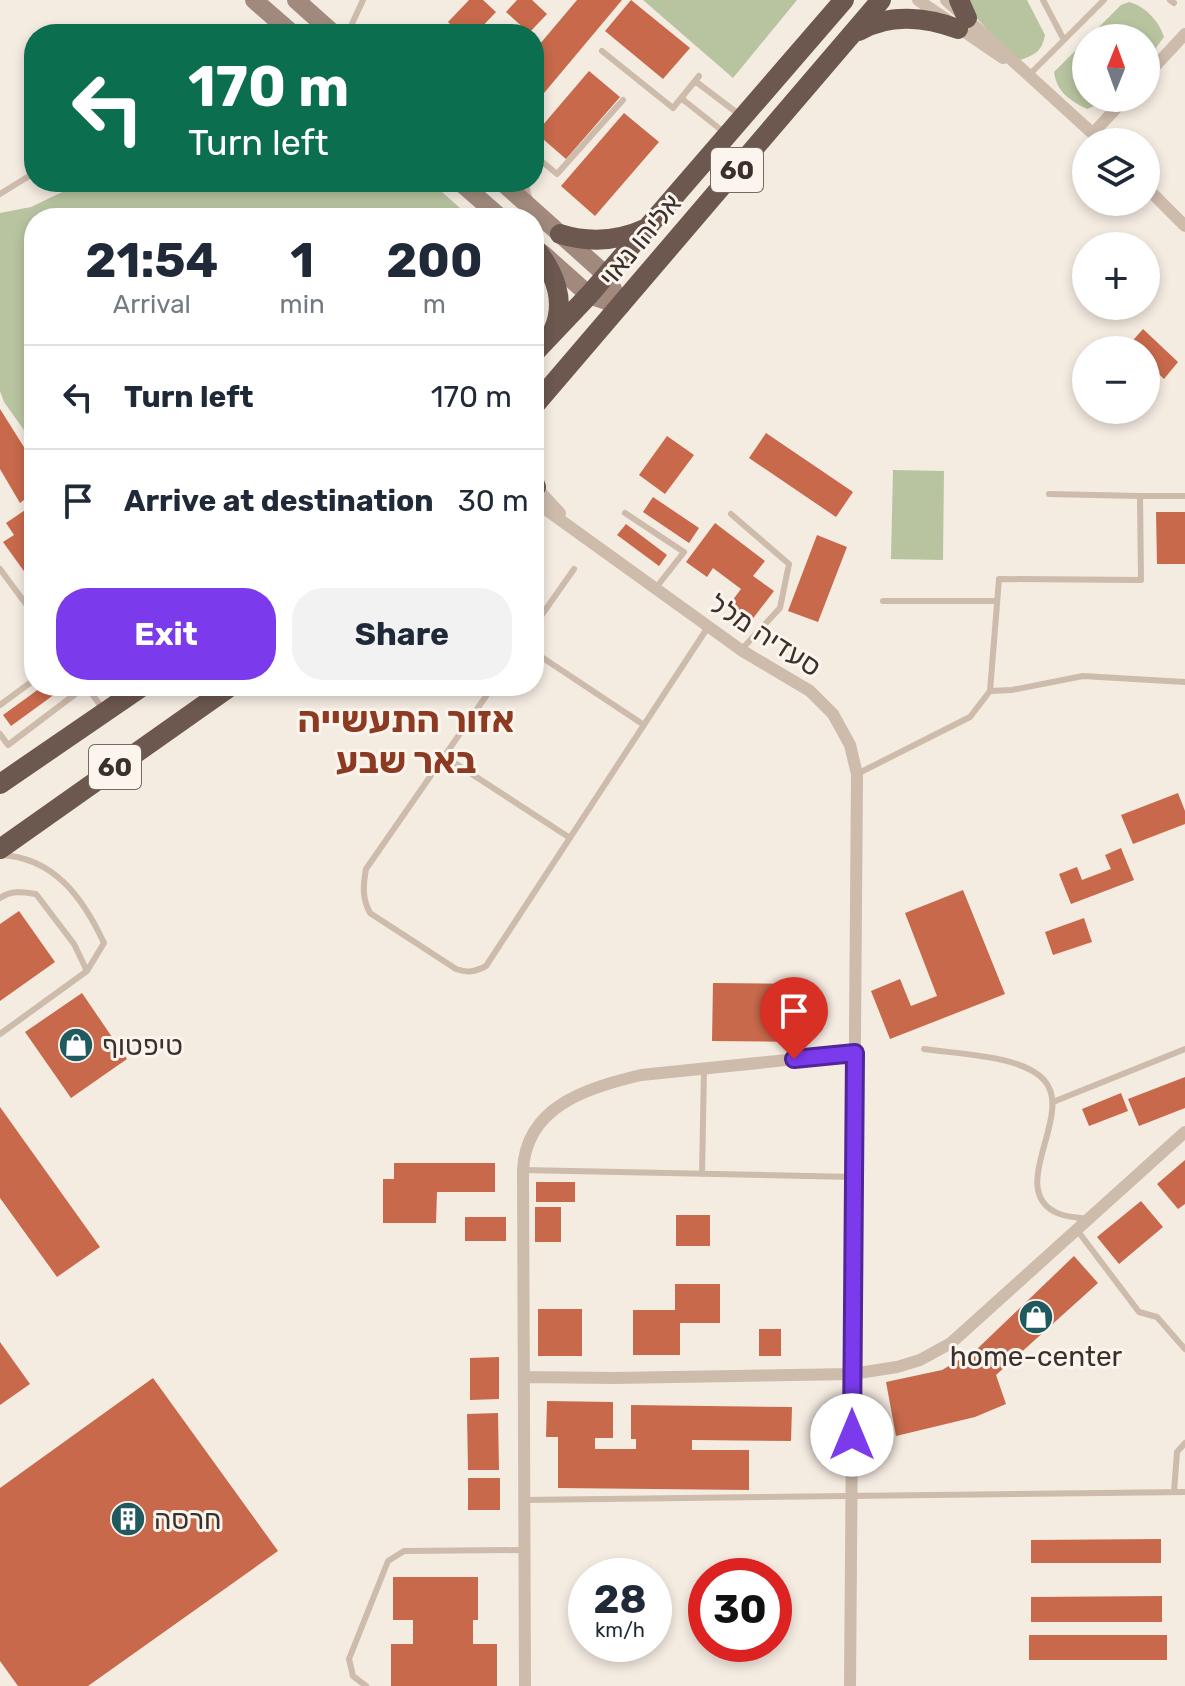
<!DOCTYPE html>
<html lang="en">
<head>
<meta charset="utf-8">
<style>
	body { margin:0; font-family:Rubik,Heebo,sans-serif; background:#f2f2f3; color:#1f2937; height:100vh; display:flex; flex-direction:column; font-size:30px; white-space:nowrap }
	* { box-sizing:border-box; margin:0 }
	p { font-size:26px; color:#747a83 }
	.icon { flex:none; width:44px; height:44px; fill:none; stroke:currentColor; stroke-width:2; stroke-linecap:round; stroke-linejoin:round }
	.map { position:relative; flex:1; overflow:hidden }
	.details { position:absolute; left:24px; top:208px; width:520px; height:488px; display:flex; flex-direction:column; background:#fff; border-radius:32px; box-shadow:0 4px 12px #0003 }
	.details>* { flex:none }
	.top-card { position:absolute; left:24px; top:24px; width:520px; height:168px; border-radius:32px; box-shadow:0 4px 12px #0003; background:#0b6e4f; color:#fff; overflow:hidden }
	.needle { width:52px; rotate:1deg }
	.fabs { position:absolute; left:1072px; top:24px; display:grid; gap:16px }
	.fabs a { display:grid; place-items:center; width:88px; height:88px; border-radius:50%; background:#fff; box-shadow:0 4px 12px #0003; font-size:40px }
	.speed { position:absolute; left:568px; top:1558px; display:flex; gap:16px; font-size:40px; font-weight:700; text-align:center }
	.speed>* { display:grid; place-content:center; width:104px; height:104px; border-radius:50%; background:#fff; box-shadow:0 4px 12px #0003; line-height:1 }
	.speed small { font-size:20px; font-weight:400 }
	.speed .limit { border:12px solid #d22; background:#fff; color:#111 }
	.pin { position:absolute; display:grid; place-items:center; width:68px; height:68px; color:#fff; margin:-82px -34px; border-radius:50% 50% 50% 0; rotate:-45deg; box-shadow:0 0 8px #0007 }
	.pin .icon { rotate:45deg }
	.me { position:absolute; width:88px; margin:-44px; rotate:0deg; stroke-linejoin:round; filter:drop-shadow(0 0 6px #0008) }
	.turn { display:flex; align-items:center; gap:28px; height:168px; padding:0 32px; font-size:36px }
	.turn .icon { width:104px; height:104px; stroke-width:2.5 }
	.turn b { display:block; font-size:56px; line-height:68px }
	.eta { display:flex; justify-content:space-evenly; align-items:center; height:136px; text-align:center }
	.eta b { font-size:48px; font-weight:700; line-height:56px }
	.primary-button { display:flex; gap:16px; margin-top:auto; padding:16px 32px }
	.primary-button a { flex:1; height:92px; border-radius:32px; background:#7c3aed; color:#fff; font-size:32px; font-weight:700; line-height:92px; text-align:center }
	.primary-button a+a { background:#f2f2f3; color:#1f2937 }
	ul { padding:0; list-style:none }
	li { display:flex; align-items:center; gap:24px; height:104px; padding:0 32px; border-top:2px solid #e0e1e3 }
	li div { flex:1 }
	li b { display:block; font-size:30px }
	li em { font-style:normal }
	.map>svg:first-child { display:block }
</style>
</head>
<body>
<div class="map">
<svg width="1185" height="1686" viewBox="0 0 1185 1686">
	<rect width="100%" height="100%" fill="#f4ebe1"/>
	<path fill="#b8c4a0" d="M 643,0 L 797,0 L 733,78 Z
		M 965,0 L 1027,0 L 1045,35 C 1042,51 1035,55 1020,60 L 1007,52 L 966,6 Z
		M 1129,2 C 1145,6 1159,21 1164,37 L 1146,61 L 1146,38 L 1088,38 L 1121,5 Z
		M 1086,40 L 1086,98 L 1113,98 L 1087,109 C 1069,100 1057,92 1054,72 Z
		M 83,182 L 431,182 L 471,218 L 34,218 L 34,444 L 4,402 L 0,391 L 0,213 L 31,207 Z
		M 893,470 L 944,471 L 943,560 L 891,559 Z"/>
	<path fill="#c8694b" d="M 469,0 L 483,0 L 496,12 L 475,34 L 444,34 L 452,26 L 448,22 Z
		M 517,0 L 532,0 L 547,14 L 529,33 L 506,12 Z
		M 577,0 L 622,0 L 534,105 L 534,51 Z
		M 631,0 L 690,48 L 663,79 L 605,31 Z
		M 589,71 L 620,97 L 566,159 L 536,133 Z
		M 624,113 L 659,142 L 595,216 L 561,186 Z
		M 1143,329 L 1178,362 L 1164,379 L 1146,362 L 1146,350 L 1132,350 L 1128,346 Z
		M 0,409 L 34,463 L 34,492 L 20,503 L 0,469 Z
		M 766,433 L 853,492 L 836,517 L 749,458 Z
		M 667,436 L 694,455 L 665,494 L 639,475 Z
		M 653,497 L 699,528 L 689,543 L 643,512 Z
		M 34,504 L 34,569 L 26,574 L 3,542 L 14,535 L 6,523 Z
		M 1156,512 L 1185,512 L 1185,564 L 1157,564 Z
		M 715,523 L 765,561 L 753,576 L 774,591 L 751,621 L 729,605 L 741,589 L 713,568 L 707,577 L 686,562 Z
		M 626,524 L 667,555 L 659,566 L 617,535 Z
		M 817,535 L 847,547 L 818,622 L 788,611 Z
		M 43,686 L 66,686 L 11,726 L 3,715 Z
		M 1178,793 L 1185,811 L 1185,824 L 1133,844 L 1121,815 Z
		M 1121,848 L 1134,880 L 1071,904 L 1059,874 L 1077,867 L 1082,880 L 1111,869 L 1105,855 Z
		M 963,890 L 1005,994 L 890,1039 L 871,991 L 900,979 L 911,1006 L 937,996 L 905,913 Z
		M 19,911 L 55,962 L 0,1001 L 0,924 Z
		M 1084,918 L 1092,942 L 1053,955 L 1045,932 Z
		M 713,983 L 804,984 L 803,1042 L 712,1041 Z
		M 82,993 L 127,1059 L 71,1098 L 25,1032 Z
		M 1185,1077 L 1185,1108 L 1139,1126 L 1128,1099 Z
		M 1121,1093 L 1128,1111 L 1089,1126 L 1082,1109 Z
		M 0,1107 L 100,1247 L 57,1277 L 0,1198 Z
		M 1185,1160 L 1185,1204 L 1178,1209 L 1157,1184 Z
		M 394,1163 L 495,1163 L 495,1192 L 437,1192 L 436,1223 L 383,1223 L 383,1179 L 394,1179 Z
		M 536,1182 L 575,1182 L 575,1202 L 536,1202 Z
		M 1141,1201 L 1163,1227 L 1119,1264 L 1097,1237 Z
		M 535,1207 L 561,1207 L 561,1242 L 535,1242 Z
		M 676,1215 L 710,1215 L 710,1246 L 676,1246 Z
		M 465,1217 L 506,1217 L 506,1241 L 465,1241 Z
		M 1074,1256 L 1098,1283 L 996,1375 L 1006,1404 L 975,1417 L 896,1436 L 886,1382 L 942,1370 L 976,1350 Z
		M 675,1284 L 720,1284 L 720,1323 L 680,1323 L 680,1355 L 633,1355 L 633,1310 L 675,1310 Z
		M 538,1309 L 582,1309 L 582,1356 L 538,1356 Z
		M 759,1329 L 781,1329 L 781,1356 L 759,1356 Z
		M 0,1342 L 30,1384 L 0,1405 Z
		M 499,1357 L 499,1399 L 470,1400 L 470,1358 Z
		M 153,1378 L 278,1551 L 88,1686 L 18,1686 L 0,1661 L 0,1488 Z
		M 547,1401 L 613,1402 L 613,1438 L 595,1438 L 595,1449 L 636,1449 L 636,1439 L 631,1439 L 631,1405 L 792,1407 L 791,1441 L 692,1440 L 692,1450 L 749,1450 L 749,1490 L 558,1488 L 558,1437 L 546,1437 Z
		M 498,1413 L 499,1470 L 468,1470 L 467,1414 Z
		M 468,1478 L 500,1478 L 500,1510 L 468,1510 Z
		M 1161,1539 L 1161,1563 L 1031,1563 L 1031,1540 Z
		M 393,1577 L 478,1577 L 478,1620 L 473,1620 L 473,1644 L 497,1644 L 497,1686 L 391,1686 L 391,1644 L 413,1644 L 413,1620 L 393,1620 Z
		M 1162,1596 L 1162,1622 L 1031,1622 L 1031,1597 Z
		M 1029,1635 L 1167,1635 L 1167,1660 L 1029,1660 Z"/>
	<g fill="none" stroke-linecap="round" stroke-linejoin="round">
		<path stroke="#cdbbac" stroke-width="6" d="M 1043,0 L 1064,40
			M 1170,0 L 1174,3
			M 360,34 L 351,26 L 363,0
			M 602,51 L 673,108 L 699,76
			M 1029,75 L 1104,0
			M 695,81 L 740,115
			M 681,98 L 725,133
			M 534,155 L 557,174 L 623,100
			M 525,182 L 530,201
			M 0,194 L 34,173
			M 1049,494 L 1140,496
			M 625,513 L 684,552 L 655,589
			M 731,514 L 789,564 L 780,608 L 741,650
			M 0,569 L 34,615
			M 883,601 L 996,601
			M 534,626 L 574,569
			M 534,652 L 644,725
			M 86,686 L 103,709
			M 493,686 L 366,869 C 363,886 362,898 370,913 L 456,969 C 468,973 475,972 486,966 L 708,627
			M 990,691 L 1012,690 L 1083,676 L 1185,682
			M 0,705 L 34,680
			M 0,734 L 8,745 L 86,686
			M 444,756 L 570,838
			M 857,774 L 970,717 L 990,691 L 999,579 L 1141,580 L 1140,496 L 1185,496
			M 0,855 C 54,857 83,898 104,943 L 87,971 L 0,1034
			M 0,898 C 12,890 22,892 36,894 L 74,944 L 87,971
			M 924,1049 C 956,1054 1022,1055 1044,1080 C 1075,1114 1007,1187 1055,1212 C 1064,1217 1076,1217 1086,1219
			M 1053,1102 L 1185,1049
			M 523,1170 L 854,1177
			M 702,1174 L 704,1069
			M 1077,1230 L 1139,1312 L 1157,1317 L 1185,1349
			M 1174,1492 L 1177,1452 L 1185,1443
			M 524,1500 L 1185,1492
			M 366,1686 L 353,1676 L 349,1659 L 388,1561 L 404,1551 L 524,1550"/>
		<path stroke="#cdbbac" stroke-width="12" d="M 918,0 L 1003,58
			M 946,0 L 1102,142
			M 1146,76 L 1185,34
			M 1093,133 L 1126,98
			M 1146,187 L 1185,226
			M 534,485 L 560,513
			M 534,501 L 741,650 L 810,691 L 833,714 L 850,745 L 857,774 L 850,1686
			M 524,1377 L 614,1378 L 852,1374 L 897,1367 L 920,1360 L 951,1343 L 1185,1132
			M 525,1686 L 523,1170 C 526,1106 587,1088 641,1075 L 855,1053"/>
		<path stroke="#a18a7d" stroke-width="18" d="M 254,0 L 293,34
			M 296,0 L 334,34
			M 460,182 L 501,218
			M 502,182 L 606,275 L 621,306
			M 542,253 L 589,295 L 621,306"/>
		<path stroke="#6c584f" stroke-width="20" d="M 959,0 L 967,18
			M 859,31 C 889,13 926,17 958,29
			M 560,234 C 589,243 619,241 647,228
			M 534,247 C 554,271 567,301 553,331
			M 534,353 L 589,295 L 844,0
			M 534,406 L 881,0
			M 534,482 L 536,487
			M 0,784 L 143,686
			M 0,849 L 231,686"/>
	</g>
	<g fill="none" stroke-linecap="round" stroke-linejoin="round">
		<g stroke="#51269a" stroke-width="20">
			<path id="route" d="M 794,1059 L 855,1053 L 852,1435"/>
		</g>
		<use href="#route" stroke="#7c3aed" stroke-width="14"/>
	</g>
	<defs>
		<g id="shop-disc" transform="scale(1.8)"><circle r="9.5" fill="#1f5a5e" stroke="#fbf5ee"/><path d="M-5-2.5h2.3a2.7 3.5 0 0 1 5.4 0H5L5.5 6h-11ZM-1.5-2.5h3a1.5 2.3 0 0 0-3 0Z" fill="#fff"/></g>
		<g id="building-disc" transform="scale(1.8)"><circle r="9.5" fill="#1f5a5e" stroke="#fbf5ee"/><path d="M-4-6H4V6H1V3H-1V6H-4ZM-2.5-4.3h1.7v1.8h-1.7ZM.8-4.3h1.7v1.8H.8ZM-2.5-1h1.7V.8h-1.7ZM.8-1h1.7V.8H.8Z" fill="#fff"/></g>
	</defs>
	<g fill-rule="evenodd">
		<use href="#shop-disc" x="76" y="1045"/>
		<use href="#shop-disc" x="1036" y="1317"/>
		<use href="#building-disc" x="128" y="1519"/>
	</g>
	<g text-anchor="middle" dominant-baseline="central" stroke-width="6" stroke-linejoin="round" paint-order="stroke">
		<g fill="#fbf5ee" stroke="#756b66" stroke-width="2">
			<rect x="711" y="148" width="52" height="44" rx="6"/>
			<rect x="89" y="745" width="52" height="44" rx="6"/>
		</g>
		<g font-size="26" font-weight="bold" fill="#3b302b">
			<text x="737" y="170">60</text>
			<text x="115" y="767">60</text>
		</g>
		<g font-size="28" fill="#3b302b" stroke="#fbf5ee">
			<text transform="translate(640 240) rotate(-50)">אליהו נאוי</text>
			<text transform="translate(765 635) rotate(33)">סעדיה מלל</text>
		</g>
		<g font-size="28" fill="#3b302b" stroke="#fbf5ee" text-anchor="start">
			<text x="102" y="1045">טיפטוף</text>
			<text x="1036" y="1356" text-anchor="middle">home-center</text>
			<text x="154" y="1519">חרסה</text>
		</g>
		<g font-size="36" font-weight="bold" fill="#8c3b22" stroke="#fbf5ee">
			<text x="406" y="719">אזור התעשייה<tspan x="406" dy="41">באר שבע</tspan></text>
		</g>
	</g>
</svg>
<div class="fabs">
<a><svg class="needle" viewBox="-14 -14 28 28"><path d="M0-13l5 13h-10z" fill="#e53935"/><path d="M0 13l5-13h-10z" fill="#747a83"/></svg></a>
<a><svg class="icon" aria-label="layers" viewBox="0 0 24 24"><path d="M12 4l9 5-9 5-9-5zM3 14l9 5 9-5"/></svg></a>
<a>+</a>
<a>−</a>
</div>
<div class="speed"><div>28<small>km/h</small></div><div class="limit">30</div></div>
<div class="pin" style="left:794px;top:1059px;background:#d93025"><svg class="icon" aria-label="arrive" viewBox="0 0 24 24"><path d="M6 21V4h12l-3 4 3 4H6"/></svg></div>
<svg class="me" style="left:852px;top:1435px" viewBox="-20 -20 40 40"><circle r="19" fill="#fff"/><path d="M0-13L10 11 0 6-10 11z" fill="#7c3aed"/></svg>
<div class="top-card">
<div class="turn"><svg class="icon" aria-label="left" viewBox="0 0 24 24"><path d="M17 20v-9H6M10 6l-5 5 5 5"/></svg><div><b>170 m</b>Turn left</div></div>
</div>
<section class="details">
<div class="eta">
<div><b>21:54</b><p>Arrival</p></div>
<div><b>1</b><p>min</p></div>
<div><b>200</b><p>m</p></div>
</div>
<ul>
<li><svg class="icon" aria-label="left" viewBox="0 0 24 24"><path d="M17 20v-9H6M10 6l-5 5 5 5"/></svg><div><b>Turn left</b></div><em>170 m</em></li>
<li><svg class="icon" aria-label="arrive" viewBox="0 0 24 24"><path d="M6 21V4h12l-3 4 3 4H6"/></svg><div><b>Arrive at destination</b></div><em>30 m</em></li>
</ul>
<div class="primary-button"><a>Exit</a><a>Share</a></div>
</section>
</div>
</body>
</html>
